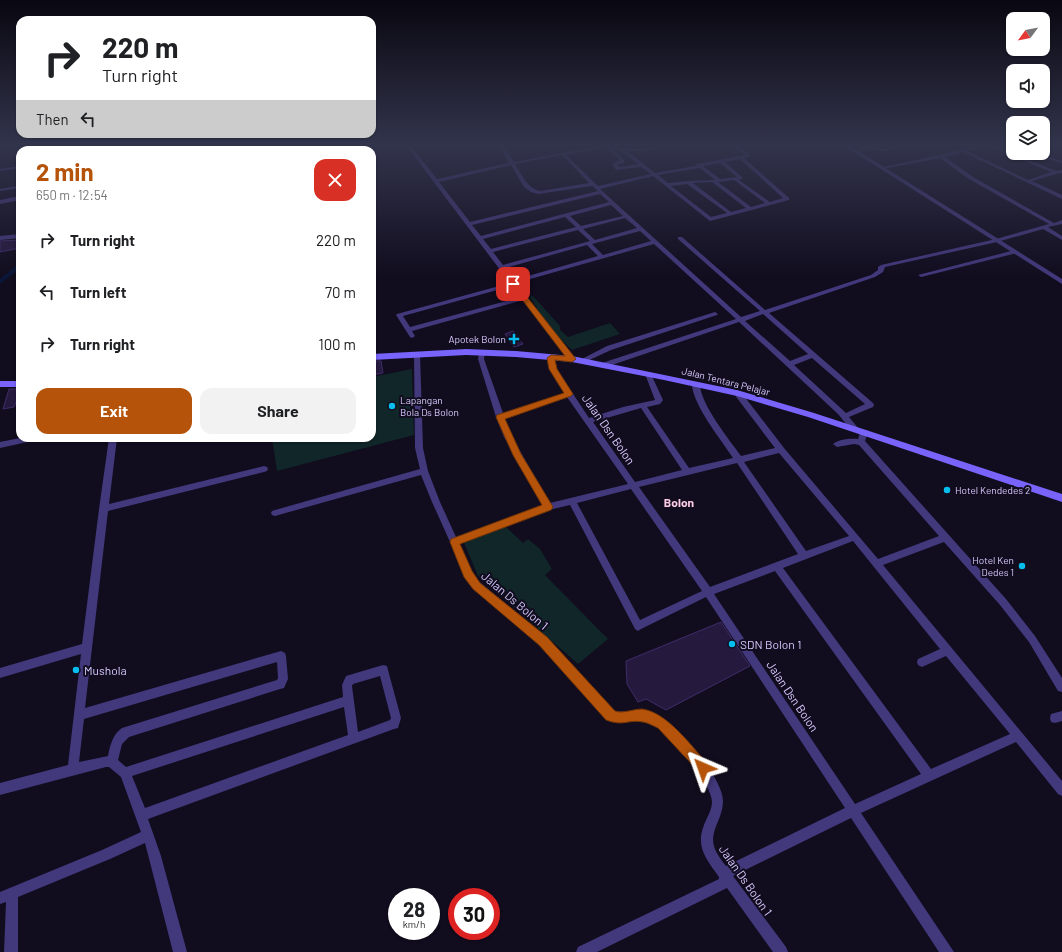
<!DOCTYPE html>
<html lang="en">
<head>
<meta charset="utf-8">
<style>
	body { margin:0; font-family:Barlow,sans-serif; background:#f2f2f2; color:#202124; height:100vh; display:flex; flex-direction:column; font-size:15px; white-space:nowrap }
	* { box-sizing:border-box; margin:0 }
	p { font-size:13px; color:#757577 }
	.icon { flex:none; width:22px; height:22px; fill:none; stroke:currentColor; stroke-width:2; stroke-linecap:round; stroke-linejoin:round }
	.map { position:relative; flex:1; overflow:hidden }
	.side { position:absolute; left:16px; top:146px; width:360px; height:296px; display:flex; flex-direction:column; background:#fff; border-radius:12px; box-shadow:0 1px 3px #0004 }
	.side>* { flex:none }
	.top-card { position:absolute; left:16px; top:16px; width:360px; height:122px; border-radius:12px; box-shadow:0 1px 3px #0004; background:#fff; color:#202124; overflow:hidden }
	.needle { width:26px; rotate:238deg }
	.fabs { position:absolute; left:1006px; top:12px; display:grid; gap:8px }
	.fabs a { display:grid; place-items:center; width:44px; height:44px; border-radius:8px; background:#fff; box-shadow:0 1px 3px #0004; font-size:20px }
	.speed { position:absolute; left:388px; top:888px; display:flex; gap:8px; font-size:20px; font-weight:700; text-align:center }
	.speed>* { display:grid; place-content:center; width:52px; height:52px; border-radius:50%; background:#fff; box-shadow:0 1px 3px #0004; line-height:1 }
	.speed small { font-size:10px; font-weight:400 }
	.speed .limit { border:6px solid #d22; background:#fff; color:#111 }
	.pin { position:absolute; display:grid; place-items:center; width:34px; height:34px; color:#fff; margin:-17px; border-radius:8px; box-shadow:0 2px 6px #0006 }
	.me { position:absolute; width:44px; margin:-22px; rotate:317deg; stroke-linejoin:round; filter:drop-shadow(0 0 3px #0008) }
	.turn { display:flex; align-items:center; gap:14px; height:84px; padding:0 20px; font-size:18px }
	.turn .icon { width:52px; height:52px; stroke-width:2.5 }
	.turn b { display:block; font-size:28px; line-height:34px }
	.then { display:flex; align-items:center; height:38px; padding:0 20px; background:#0003; gap:8px; font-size:15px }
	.round { display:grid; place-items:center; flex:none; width:42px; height:42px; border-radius:12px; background:#f2f2f2 }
	.headline { display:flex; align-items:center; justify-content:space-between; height:68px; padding:0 20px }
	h1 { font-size:24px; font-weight:700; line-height:30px; color:#b45309 }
	.action { display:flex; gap:8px; margin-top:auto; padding:8px 20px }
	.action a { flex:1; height:46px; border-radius:12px; background:#b45309; color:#fff; font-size:16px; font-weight:700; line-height:46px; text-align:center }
	.action a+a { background:#f2f2f2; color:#202124 }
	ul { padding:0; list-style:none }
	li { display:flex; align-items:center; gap:12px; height:52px; padding:0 20px }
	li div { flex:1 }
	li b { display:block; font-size:15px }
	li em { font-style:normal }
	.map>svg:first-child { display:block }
</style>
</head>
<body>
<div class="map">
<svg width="1062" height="952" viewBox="0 0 1062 952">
	<rect width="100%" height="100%" fill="#110c1e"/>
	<path fill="#102628" d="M 533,296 L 560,326 L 560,330 L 568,337 L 610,323 L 620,334 L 572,350 L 554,333 L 537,312 L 537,308 L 530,297 Z
		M 412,369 L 414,435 L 277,471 L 272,438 L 372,438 L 372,377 Z
		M 505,526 L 523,543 L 528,539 L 540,549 L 552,569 L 545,575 L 608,639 L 578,664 L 478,576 L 464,543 Z"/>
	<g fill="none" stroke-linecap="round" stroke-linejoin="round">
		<path fill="#0a1639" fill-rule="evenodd" d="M 136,145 L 142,145 L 140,150 L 134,150 Z
			M 20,263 L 20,268 L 0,284 L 0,279 Z"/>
	</g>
	<path fill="#25193e" stroke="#3f2c6a" d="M 20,240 L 20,248 L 0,252 L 0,241 Z
		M 513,331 L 523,344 L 514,347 L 505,334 Z
		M 372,361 L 381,361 L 383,373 L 372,375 Z
		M 9,389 L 20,389 L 20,393 L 14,407 L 3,409 Z
		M 721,622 L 750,666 L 666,710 L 646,699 L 638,702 L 627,684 L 626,661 Z"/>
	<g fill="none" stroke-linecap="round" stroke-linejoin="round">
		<path fill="#42387c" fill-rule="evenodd" d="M 189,145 L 193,145 L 191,150 L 187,150 Z
			M 217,145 L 221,145 L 218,150 L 214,150 Z
			M 406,145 L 410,145 L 437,179 L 509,163 L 499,145 L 503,145 L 514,162 L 600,146 L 637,149 L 687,145 L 685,146 L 637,151 L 627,151 L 655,173 L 695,166 L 697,164 L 745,155 L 733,145 L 737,145 L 751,156 L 744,158 L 789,198 L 789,200 L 710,221 L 653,176 L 600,189 L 741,317 L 760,311 L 678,239 L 678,237 L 682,237 L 765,310 L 871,275 L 878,270 L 878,267 L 881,265 L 996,239 L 1049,224 L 969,179 L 940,158 L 882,169 L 882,167 L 884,167 L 984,145 L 992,145 L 1056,171 L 1062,170 L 1062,173 L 1060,173 L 1032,181 L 1062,195 L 1062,199 L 963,152 L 945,157 L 973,177 L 1054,223 L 1062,220 L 1062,224 L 1048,227 L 1062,236 L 1062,240 L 1043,229 L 997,242 L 885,267 L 883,272 L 875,277 L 769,313 L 873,403 L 874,405 L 873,407 L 849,417 L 859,429 L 855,432 L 852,431 L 838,414 L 739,322 L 606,367 L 602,367 L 602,363 L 736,319 L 654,244 L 516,283 L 574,357 L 574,361 L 570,361 L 523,300 L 412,331 L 415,336 L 412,338 L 410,337 L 396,315 L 397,314 L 510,283 ZM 989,146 L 1051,172 L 1028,180 L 967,151 ZM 600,148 L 607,149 L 620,160 L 612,164 L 616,170 L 641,167 L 651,174 L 598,186 L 566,155 ZM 613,149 L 620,150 L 638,164 L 619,167 L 617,165 L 624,163 L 624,160 ZM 562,155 L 589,183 L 540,191 C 527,188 522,175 515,164 ZM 740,159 L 783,198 L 770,202 L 739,180 L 743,178 L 725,162 ZM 720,163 L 737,177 L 720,179 L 703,166 ZM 511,165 L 524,187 L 531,192 L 538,194 L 592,186 L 598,191 L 470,222 L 439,182 ZM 700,168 L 715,180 L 688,181 L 668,183 L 658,175 ZM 734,180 L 765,203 L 751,207 L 718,182 ZM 712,182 L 746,208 L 731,212 L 693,183 ZM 687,184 L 727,213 L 711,217 L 671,186 ZM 600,194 L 609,202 L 481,236 L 472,225 ZM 611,205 L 623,216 L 581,226 L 570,216 ZM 565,217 L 576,227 L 491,249 L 483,239 ZM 625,218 L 637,228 L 595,240 L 583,229 ZM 578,230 L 590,241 L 503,265 L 493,252 ZM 640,231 L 651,241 L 603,255 L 592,244 ZM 587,245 L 598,256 L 514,280 L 505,268 ZM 512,286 L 521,297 L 410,327 L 403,316 ZM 763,314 L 808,354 L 790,361 L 745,321 ZM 812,358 L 865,404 L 846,413 L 794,365 Z
			M 903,145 L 910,145 L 883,151 L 869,149 L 856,152 L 854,151 L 869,147 L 883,149 Z
			M 1030,153 L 1037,153 L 1062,161 L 1062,163 Z
			M 20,166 L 20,168 L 0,171 L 0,169 Z
			M 18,186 L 20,186 L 20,188 L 0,191 L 0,189 Z
			M 20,196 L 20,200 L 0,204 L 0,200 Z
			M 20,234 L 20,238 L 0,240 L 0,236 Z
			M 1015,250 L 1017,251 L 1017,253 L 921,277 L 918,275 Z
			M 715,312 L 718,314 L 717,315 L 611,350 L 583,363 L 581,363 L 578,361 L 607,346 Z
			M 480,350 L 484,350 L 485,352 L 484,359 L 503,413 L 565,393 L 548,365 L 549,355 L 553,355 L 554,365 L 589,418 L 623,407 L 655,400 L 645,374 L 648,372 L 650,372 L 663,400 L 660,404 L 647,407 L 689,468 L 733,458 C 722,441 692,404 692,384 L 696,382 L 700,384 C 700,404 729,439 741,456 L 775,448 L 734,394 L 738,392 L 741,392 L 784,448 L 878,559 L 939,536 L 859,445 L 854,444 L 837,447 L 833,444 C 838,439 851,438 858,439 L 861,430 L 867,430 L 868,432 L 865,441 L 1006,599 L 1035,636 L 1062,678 L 1062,692 L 1058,691 L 1029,642 L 1000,605 L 944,542 L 883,565 L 1062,781 L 1062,796 L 1058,794 L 1016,742 L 861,813 L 954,952 L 939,952 L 851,818 L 733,876 L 786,947 L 788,952 L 773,952 L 727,888 L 597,952 L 576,952 L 578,947 L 719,879 L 719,877 C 707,860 695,847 704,825 C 707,817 712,810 712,802 C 712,783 668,731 651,723 C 637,717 622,725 606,719 L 540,644 L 469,584 L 432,502 L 421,475 L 275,516 L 272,515 L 271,513 L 272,511 L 275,510 L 420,469 L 415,448 L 414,354 L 417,352 L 420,354 L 423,448 L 428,471 L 440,502 L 456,537 L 543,505 L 504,437 L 496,417 L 478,359 ZM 567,397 L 628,484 L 550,503 L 512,437 L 505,418 ZM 641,408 L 682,470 L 635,482 L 593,422 ZM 779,453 L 849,536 L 806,551 L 744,462 ZM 737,463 L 798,554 L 710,587 L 639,487 ZM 631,489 L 702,591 L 640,620 L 577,503 ZM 570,505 L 635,629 L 638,631 L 641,629 L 706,597 L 845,808 L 726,866 C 712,848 709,841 719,819 C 721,813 723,808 723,801 C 723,779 682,731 664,719 C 659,716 654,714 650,712 C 638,708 626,713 613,711 L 546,638 L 475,578 L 459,544 L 549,510 ZM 853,541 L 940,649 L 918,659 L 917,662 L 918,665 L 922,667 L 946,656 L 1010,734 L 931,769 L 783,568 ZM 775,571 L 921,774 L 855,804 L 714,594 Z
			M 20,438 L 36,438 L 32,441 L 0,448 L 0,442 Z
			M 109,438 L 117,438 L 109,504 L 264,466 L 267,467 L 268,469 L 267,471 L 264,472 L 108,511 L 85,708 L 281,651 L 285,653 L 286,656 L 288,679 L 284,688 L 280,689 L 129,737 L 122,744 L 118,760 L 126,767 L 343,697 L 342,685 L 346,676 L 383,665 L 387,666 L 388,670 L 401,718 L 398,728 L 394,729 L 148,819 L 161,856 L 187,952 L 173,952 L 145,843 L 110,859 L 18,897 L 18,952 L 4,952 L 6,902 L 0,904 L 0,892 L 102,850 L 141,832 L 121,777 L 109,767 L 106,767 L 0,795 L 0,783 L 68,765 L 81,654 L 0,678 L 0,668 L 82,644 L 99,509 ZM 277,662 L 278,678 L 277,680 L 122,728 C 113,734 110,745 108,756 L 79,762 L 84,719 ZM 380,676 L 391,718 L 390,720 L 358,732 L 352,686 L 353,684 ZM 344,707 L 348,735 L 145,808 L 132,776 Z
			M 1062,711 L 1062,721 L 1055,723 L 1051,722 L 1050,718 L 1051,714 Z"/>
		<path fill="#42387c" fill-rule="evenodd" d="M 843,145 L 849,145 L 1062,279 L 1062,284 Z"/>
		<path fill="#7864fb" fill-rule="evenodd" d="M 466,349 L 516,351 L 572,356 L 737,390 L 814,413 L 1062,494 L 1062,502 L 808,417 L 737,396 L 664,380 L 572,362 L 516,357 L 466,355 L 372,360 L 372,354 Z
			M 0,381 L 20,381 L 20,387 L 0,387 Z"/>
	</g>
	<linearGradient id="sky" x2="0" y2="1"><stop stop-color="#090710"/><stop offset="0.52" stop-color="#32344c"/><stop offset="1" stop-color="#32344c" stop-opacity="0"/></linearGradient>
	<rect width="1062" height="278" fill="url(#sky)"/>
	<path fill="#b45309" stroke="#753606" d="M 511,283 L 516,283 L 576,359 L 572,362 L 555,360 L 557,369 L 573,394 L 571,396 L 505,419 L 521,454 L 553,507 L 551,510 L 460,544 L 472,571 L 480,583 L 547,637 L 615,711 C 623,714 633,709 642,709 C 667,712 691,746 707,763 L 709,768 L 707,772 L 703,774 L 699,772 L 658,728 C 653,726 649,723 643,722 C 628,719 624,727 606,720 L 539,645 L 473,589 L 464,577 L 450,542 L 451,539 L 542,505 L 513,455 L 496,417 L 497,415 L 564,393 L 549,369 L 547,358 L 551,355 L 565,356 L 511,285 Z"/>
	<g fill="#06beee" stroke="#110c1e" stroke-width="1.5">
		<path d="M512 333h4v4h4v4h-4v4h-4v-4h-4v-4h4z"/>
		<circle cx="392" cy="406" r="4"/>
		<circle cx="947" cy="490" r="4"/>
		<circle cx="1022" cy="566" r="4"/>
		<circle cx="732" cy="644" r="4"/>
		<circle cx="76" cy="670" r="4"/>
	</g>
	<g text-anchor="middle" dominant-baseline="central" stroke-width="4" stroke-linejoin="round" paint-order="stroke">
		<g font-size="10" fill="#d6cafe" stroke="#110c1e" text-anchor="end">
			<text x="506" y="339">Apotek Bolon</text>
			<text x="400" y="400" text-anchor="start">Lapangan<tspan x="400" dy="12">Bola Ds Bolon</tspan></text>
			<text x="955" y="490" text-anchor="start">Hotel Kendedes 2</text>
			<text x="1014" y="560">Hotel Ken<tspan x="1014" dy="12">Dedes 1</tspan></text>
		</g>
		<g font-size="10" fill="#d6cafe" stroke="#110c1e">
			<text transform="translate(726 381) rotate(14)">Jalan Tentara Pelajar</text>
		</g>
		<g font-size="12" fill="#d6cafe" stroke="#110c1e">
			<text transform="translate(609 429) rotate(55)">Jalan Dsn Bolon</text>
			<text transform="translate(515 600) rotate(40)">Jalan Ds Bolon 1</text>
			<text transform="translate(793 696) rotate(56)">Jalan Dsn Bolon</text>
			<text transform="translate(746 880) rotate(55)">Jalan Ds Bolon 1</text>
		</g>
		<g font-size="12" font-weight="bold" fill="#fecce6" stroke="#110c1e">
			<text x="679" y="502">Bolon</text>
		</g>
		<g font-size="12" fill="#d6cafe" stroke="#110c1e" text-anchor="start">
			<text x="740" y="644">SDN Bolon 1</text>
			<text x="84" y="670">Mushola</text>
		</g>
	</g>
</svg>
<div class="fabs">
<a><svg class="needle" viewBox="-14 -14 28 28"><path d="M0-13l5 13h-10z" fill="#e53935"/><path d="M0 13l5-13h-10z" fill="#757577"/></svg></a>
<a><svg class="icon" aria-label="sound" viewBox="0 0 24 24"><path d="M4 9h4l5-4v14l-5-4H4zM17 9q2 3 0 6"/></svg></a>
<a><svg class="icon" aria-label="layers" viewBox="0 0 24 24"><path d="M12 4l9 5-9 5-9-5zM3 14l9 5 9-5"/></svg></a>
</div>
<div class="speed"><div>28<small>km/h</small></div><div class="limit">30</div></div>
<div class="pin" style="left:513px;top:284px;background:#d93025"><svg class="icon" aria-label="arrive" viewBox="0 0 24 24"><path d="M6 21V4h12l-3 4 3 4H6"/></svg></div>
<svg class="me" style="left:703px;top:768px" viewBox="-20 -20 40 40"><path d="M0-17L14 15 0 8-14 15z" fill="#b45309" stroke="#fff" stroke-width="4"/></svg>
<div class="top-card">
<div class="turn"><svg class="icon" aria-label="right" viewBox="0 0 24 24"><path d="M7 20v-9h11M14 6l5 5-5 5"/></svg><div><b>220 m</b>Turn right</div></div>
<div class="then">Then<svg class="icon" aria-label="left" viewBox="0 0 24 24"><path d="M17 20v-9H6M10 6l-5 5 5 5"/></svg></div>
</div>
<section class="side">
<div class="headline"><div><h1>2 min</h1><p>650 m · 12:54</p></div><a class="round" style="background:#d93025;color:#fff"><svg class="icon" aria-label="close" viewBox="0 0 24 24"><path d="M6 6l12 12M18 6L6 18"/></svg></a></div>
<ul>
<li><svg class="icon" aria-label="right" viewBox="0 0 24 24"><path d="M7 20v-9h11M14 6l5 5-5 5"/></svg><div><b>Turn right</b></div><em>220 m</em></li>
<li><svg class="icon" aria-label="left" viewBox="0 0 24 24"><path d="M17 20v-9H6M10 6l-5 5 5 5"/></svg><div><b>Turn left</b></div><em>70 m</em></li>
<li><svg class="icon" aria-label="right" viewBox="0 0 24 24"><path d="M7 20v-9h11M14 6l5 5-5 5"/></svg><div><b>Turn right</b></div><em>100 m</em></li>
</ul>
<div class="action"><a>Exit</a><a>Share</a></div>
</section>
</div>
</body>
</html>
